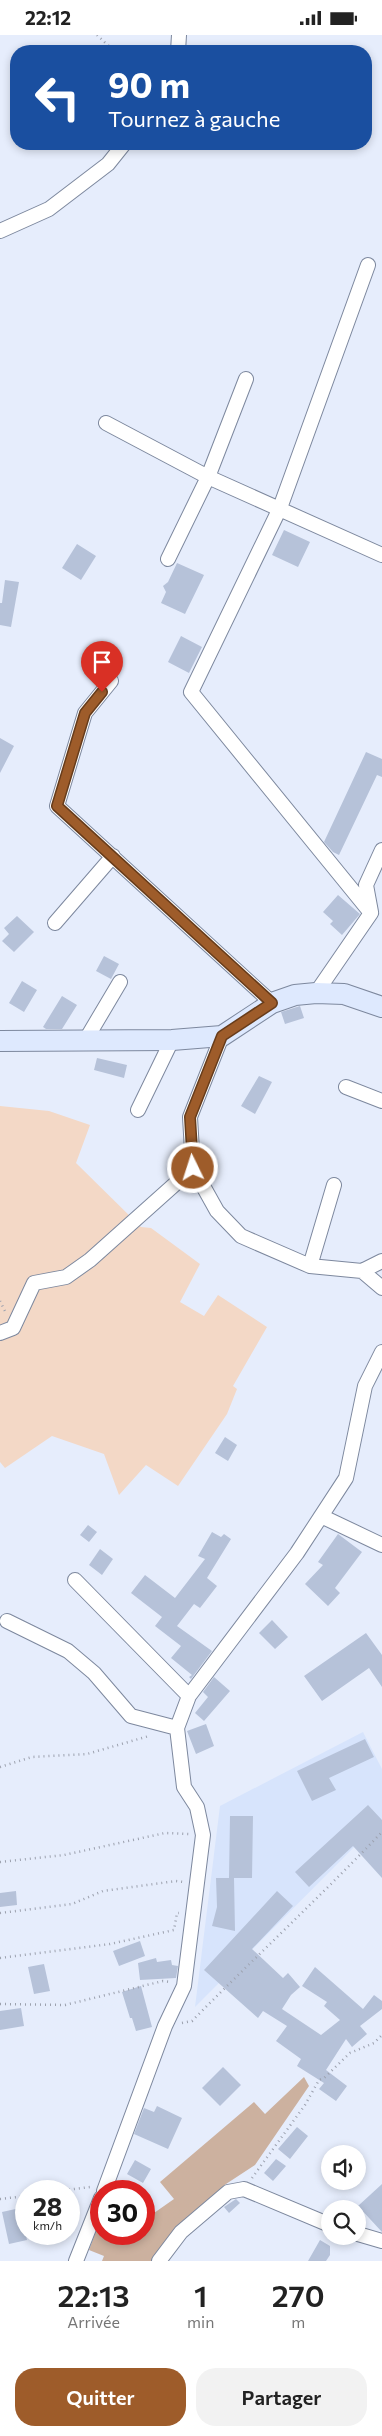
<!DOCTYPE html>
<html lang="fr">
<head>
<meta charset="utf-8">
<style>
	body { margin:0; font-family:Commissioner,sans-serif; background:#f2f2f2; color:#222; height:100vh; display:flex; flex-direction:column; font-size:19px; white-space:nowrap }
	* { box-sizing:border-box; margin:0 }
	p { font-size:16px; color:#767676 }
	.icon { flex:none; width:28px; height:28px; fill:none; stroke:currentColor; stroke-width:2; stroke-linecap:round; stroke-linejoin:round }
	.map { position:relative; height:2226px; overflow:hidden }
	.drawer { display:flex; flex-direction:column; background:#fff; flex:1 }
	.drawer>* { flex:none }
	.top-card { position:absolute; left:10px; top:10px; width:362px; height:105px; border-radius:20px; box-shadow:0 2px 8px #0003; background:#1a4fa0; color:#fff; overflow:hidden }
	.buttons { position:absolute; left:321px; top:2110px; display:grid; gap:10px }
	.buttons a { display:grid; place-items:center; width:45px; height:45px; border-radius:50%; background:#fff; box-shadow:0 2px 8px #0003; font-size:25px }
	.speed { position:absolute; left:15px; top:2145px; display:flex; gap:10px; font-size:25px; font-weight:700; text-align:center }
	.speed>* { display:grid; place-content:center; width:65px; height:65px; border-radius:50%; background:#fff; box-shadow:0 2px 8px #0003; line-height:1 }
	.speed small { font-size:12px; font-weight:400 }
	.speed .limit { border:8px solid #d22; background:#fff; color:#111 }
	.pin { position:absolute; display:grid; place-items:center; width:42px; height:42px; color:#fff; margin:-51px -21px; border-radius:50% 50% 50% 0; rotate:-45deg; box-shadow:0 0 5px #0007 }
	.pin .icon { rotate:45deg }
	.me { position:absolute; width:55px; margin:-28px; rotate:356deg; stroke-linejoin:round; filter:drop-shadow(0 0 4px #0008) }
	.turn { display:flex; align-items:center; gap:18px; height:105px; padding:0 15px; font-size:22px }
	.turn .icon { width:65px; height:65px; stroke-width:2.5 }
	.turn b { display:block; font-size:35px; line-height:42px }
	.eta { display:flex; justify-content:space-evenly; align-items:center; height:85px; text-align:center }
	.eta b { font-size:30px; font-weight:600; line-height:35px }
	.button { display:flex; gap:10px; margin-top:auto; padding:10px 15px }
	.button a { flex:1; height:58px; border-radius:20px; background:#9e5c2a; color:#fff; font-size:20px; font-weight:600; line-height:58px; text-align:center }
	.button a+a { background:#f2f2f2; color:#222 }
	.status { display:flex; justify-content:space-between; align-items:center; height:35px; padding:0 25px; background:#fff; direction:ltr }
	.status svg { height:14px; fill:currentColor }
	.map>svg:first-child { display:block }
</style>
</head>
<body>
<div class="status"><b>22:12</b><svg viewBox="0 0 49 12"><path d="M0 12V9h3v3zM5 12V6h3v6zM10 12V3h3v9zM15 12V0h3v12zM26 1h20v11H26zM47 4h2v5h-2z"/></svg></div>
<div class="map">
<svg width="382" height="2226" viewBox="0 0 382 2226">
	<rect width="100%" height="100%" fill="#e6edfc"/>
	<path fill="#d7e4fc" d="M 363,1697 L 382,1734 L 382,1784 L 195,1972 L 220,1771 Z"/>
	<path fill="#f3d8c6" d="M 0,1071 L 49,1076 L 90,1090 L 76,1128 L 141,1192 L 151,1193 L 200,1229 L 180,1267 L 204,1281 L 218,1260 L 267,1292 L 233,1351 L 237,1354 L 227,1379 L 178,1451 L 146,1430 L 119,1460 L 104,1419 L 52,1401 L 5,1433 L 0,1427 Z"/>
	<path fill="#ccb19f" d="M 304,2042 L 309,2051 L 255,2130 L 226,2149 L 184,2187 L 152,2226 L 102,2226 L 104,2221 L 89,2215 L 101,2183 L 101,2199 L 144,2199 L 144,2161 L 154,2178 L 174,2164 L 160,2147 L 254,2067 L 265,2079 Z"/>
	<path fill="#b6c2d9" d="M 284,495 L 310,507 L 298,532 L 272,520 Z
		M 77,509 L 96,521 L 81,545 L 62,533 Z
		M 177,528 L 204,540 L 185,579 L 161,568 L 166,557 L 163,551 L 168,547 Z
		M 5,545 L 19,547 L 11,592 L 0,590 L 0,568 L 2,568 Z
		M 181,601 L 202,612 L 189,638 L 168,627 Z
		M 0,703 L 14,711 L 0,738 Z
		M 366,717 L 382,724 L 382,742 L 377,740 L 339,820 L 333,817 L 324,807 Z
		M 338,860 L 360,879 L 342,900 L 330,889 L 333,886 L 323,877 Z
		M 17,881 L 34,897 L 14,917 L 2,906 L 9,899 L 4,893 Z
		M 104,921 L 119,929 L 111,944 L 96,936 Z
		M 22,946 L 37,955 L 24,977 L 9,968 Z
		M 62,961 L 77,970 L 62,994 L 46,994 L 43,992 Z
		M 300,971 L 304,983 L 285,989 L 281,977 Z
		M 97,1023 L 127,1030 L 124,1043 L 94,1035 Z
		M 259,1041 L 272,1047 L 255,1079 L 241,1071 Z
		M 225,1402 L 237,1410 L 228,1426 L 215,1418 Z
		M 88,1490 L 97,1497 L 89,1507 L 80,1500 Z
		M 212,1497 L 221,1502 L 224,1499 L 231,1504 L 207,1543 L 217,1551 L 200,1573 L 194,1569 L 177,1591 L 212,1616 L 191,1644 L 189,1642 L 192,1640 L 171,1623 L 181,1611 L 155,1591 L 162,1582 L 131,1558 L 145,1540 L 175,1563 L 205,1524 L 198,1521 Z
		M 338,1499 L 362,1517 L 335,1553 L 340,1558 L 328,1571 L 305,1549 L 323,1530 L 318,1527 Z
		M 100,1514 L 113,1524 L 102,1540 L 89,1530 Z
		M 272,1585 L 288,1602 L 275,1614 L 259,1598 Z
		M 366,1598 L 382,1620 L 382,1652 L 369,1633 L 322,1666 L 304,1641 Z
		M 214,1642 L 230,1656 L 204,1686 L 195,1678 L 208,1662 L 203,1657 Z
		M 206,1689 L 214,1711 L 196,1719 L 187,1696 Z
		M 365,1704 L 374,1722 L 329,1743 L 336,1755 L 312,1766 L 297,1736 Z
		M 368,1770 L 382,1785 L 382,1843 L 353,1811 L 309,1852 L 295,1837 Z
		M 230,1781 L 253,1781 L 252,1843 L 234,1843 L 235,1896 L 212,1891 L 217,1872 L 216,1843 L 232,1843 L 229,1843 Z
		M 16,1856 L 17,1870 L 0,1872 L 0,1858 Z
		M 277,1856 L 293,1871 L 252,1914 L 283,1943 L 288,1938 L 300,1952 L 291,1960 L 282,1974 L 321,2000 L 340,1985 L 324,1971 L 327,1967 L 302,1951 L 315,1932 L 363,1974 L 374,1960 L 382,1966 L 382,1974 L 360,1991 L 367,1999 L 352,2012 L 346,2004 L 326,2035 L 347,2051 L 336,2066 L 319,2054 L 324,2048 L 297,2031 L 301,2024 L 276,2006 L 287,1991 L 263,1976 L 258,1983 L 204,1935 Z
		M 140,1906 L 145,1921 L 119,1931 L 113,1916 Z
		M 156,1923 L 157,1927 L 171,1925 L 172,1930 L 178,1931 L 176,1943 L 140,1945 L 138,1928 Z
		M 44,1929 L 50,1956 L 34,1959 L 28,1932 Z
		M 141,1951 L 152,1992 L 136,1996 L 132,1983 L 130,1983 L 122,1957 Z
		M 21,1973 L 24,1991 L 0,1995 L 0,1976 Z
		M 223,2032 L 241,2050 L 220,2071 L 202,2053 Z
		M 157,2071 L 182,2083 L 168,2114 L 134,2099 L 144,2073 L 154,2077 Z
		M 297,2092 L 308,2101 L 290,2124 L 278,2114 Z
		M 276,2124 L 286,2131 L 273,2146 L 264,2138 Z
		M 135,2125 L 151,2134 L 143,2148 L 127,2139 Z
		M 382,2149 L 382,2197 L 358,2171 Z
		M 236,2164 L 240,2168 L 229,2178 L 224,2172 Z
		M 20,2173 L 27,2205 L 9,2209 L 2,2177 Z
		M 320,2205 L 330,2211 L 330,2220 L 326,2226 L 308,2226 Z"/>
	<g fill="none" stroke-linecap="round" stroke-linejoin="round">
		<g stroke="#7d889e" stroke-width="16">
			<path id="street" d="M 178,16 L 179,0
				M 0,196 L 49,174 L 108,129 L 124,109
				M 106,388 L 208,442 L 382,520
				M 168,524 L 208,442 L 246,344
				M 111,646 L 85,678 L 57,771 L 272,968
				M 371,877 L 366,850 L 382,815
				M 55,888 L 113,821
				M 316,958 L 371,878 L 191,657 L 280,473 L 368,230
				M 222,1001 L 190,1082 L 193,1133 L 217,1176 L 241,1201 L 310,1231 L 362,1236 L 382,1226
				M 85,1006 L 120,947
				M 346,1052 L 382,1066
				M 138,1075 L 172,1005
				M 310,1231 L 334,1150
				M 362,1236 L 382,1253
				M 0,1298 L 13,1293 L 34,1248 L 66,1242 L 90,1225 L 193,1133
				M 321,1481 L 382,1510
				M 75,1545 L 189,1661
				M 7,1586 L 68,1616 L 94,1638 L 131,1681 L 177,1693
				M 104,2156 L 165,1991 L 184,1951 L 203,1800 L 197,1772 L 184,1752 L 177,1693 L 189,1661 L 297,1518 L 346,1443 L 365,1351 L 382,1317
				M 358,2199 L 382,2206
				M 76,2226 L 101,2163
				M 159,2226 L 181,2197 L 228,2157 L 244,2154 L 330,2190"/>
		</g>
		<g stroke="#7d889e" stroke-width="22">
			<path id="secondary" d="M 0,1006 L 172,1005 L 222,1001 L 272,968 L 295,960 L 316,958 L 344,959 L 382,972"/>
		</g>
		<path stroke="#9ca1ae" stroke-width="2.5" stroke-dasharray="1 4" stroke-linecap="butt" d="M 97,0 L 114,16
			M 0,1266 L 5,1276
			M 0,1732 L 32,1722 L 87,1719 L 149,1701
			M 0,1827 L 64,1820 L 165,1798 L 189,1799
			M 0,1878 L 72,1869 L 103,1856 L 176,1846 L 184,1847
			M 0,1923 L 110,1909 L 174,1895 L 177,1878 L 179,1878
			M 0,1969 L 65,1970 L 163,1946 L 170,1947
			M 182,1988 L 192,1986 C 255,1922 320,1862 382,1797
			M 252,2143 L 305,2070 L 319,2045 L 324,2043 L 350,2018 L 374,2008 L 382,2000
			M 59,2156 L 90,2152
			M 0,2164 L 26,2161"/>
		<use href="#street" stroke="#fff" stroke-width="14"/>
		<use href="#secondary" stroke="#dee9fe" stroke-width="20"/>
	</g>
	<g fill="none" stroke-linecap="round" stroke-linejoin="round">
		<g stroke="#673c1b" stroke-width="12">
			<path id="route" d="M 102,657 L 85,678 L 57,771 L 272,968 L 222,1001 L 190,1082 L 193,1133"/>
		</g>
		<use href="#route" stroke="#9e5c2a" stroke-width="9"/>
	</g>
</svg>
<div class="buttons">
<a><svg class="icon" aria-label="sound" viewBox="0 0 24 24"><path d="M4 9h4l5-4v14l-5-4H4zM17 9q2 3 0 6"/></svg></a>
<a><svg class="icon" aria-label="search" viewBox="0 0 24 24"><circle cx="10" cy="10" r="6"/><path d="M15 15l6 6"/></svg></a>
</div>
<div class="speed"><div>28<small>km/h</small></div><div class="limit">30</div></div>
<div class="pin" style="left:102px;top:657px;background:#d93025"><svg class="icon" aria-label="arrive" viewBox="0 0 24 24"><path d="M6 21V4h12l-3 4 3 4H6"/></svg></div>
<svg class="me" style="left:193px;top:1133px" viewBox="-20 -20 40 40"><circle r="17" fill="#9e5c2a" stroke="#fff" stroke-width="3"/><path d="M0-11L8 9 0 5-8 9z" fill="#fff"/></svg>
<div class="top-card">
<div class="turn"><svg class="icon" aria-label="left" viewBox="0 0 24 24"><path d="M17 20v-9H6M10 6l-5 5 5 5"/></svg><div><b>90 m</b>Tournez à gauche</div></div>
</div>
</div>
<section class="drawer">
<div class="eta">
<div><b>22:13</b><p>Arrivée</p></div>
<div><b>1</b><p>min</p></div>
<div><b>270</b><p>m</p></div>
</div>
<div class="button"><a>Quitter</a><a>Partager</a></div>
</section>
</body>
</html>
